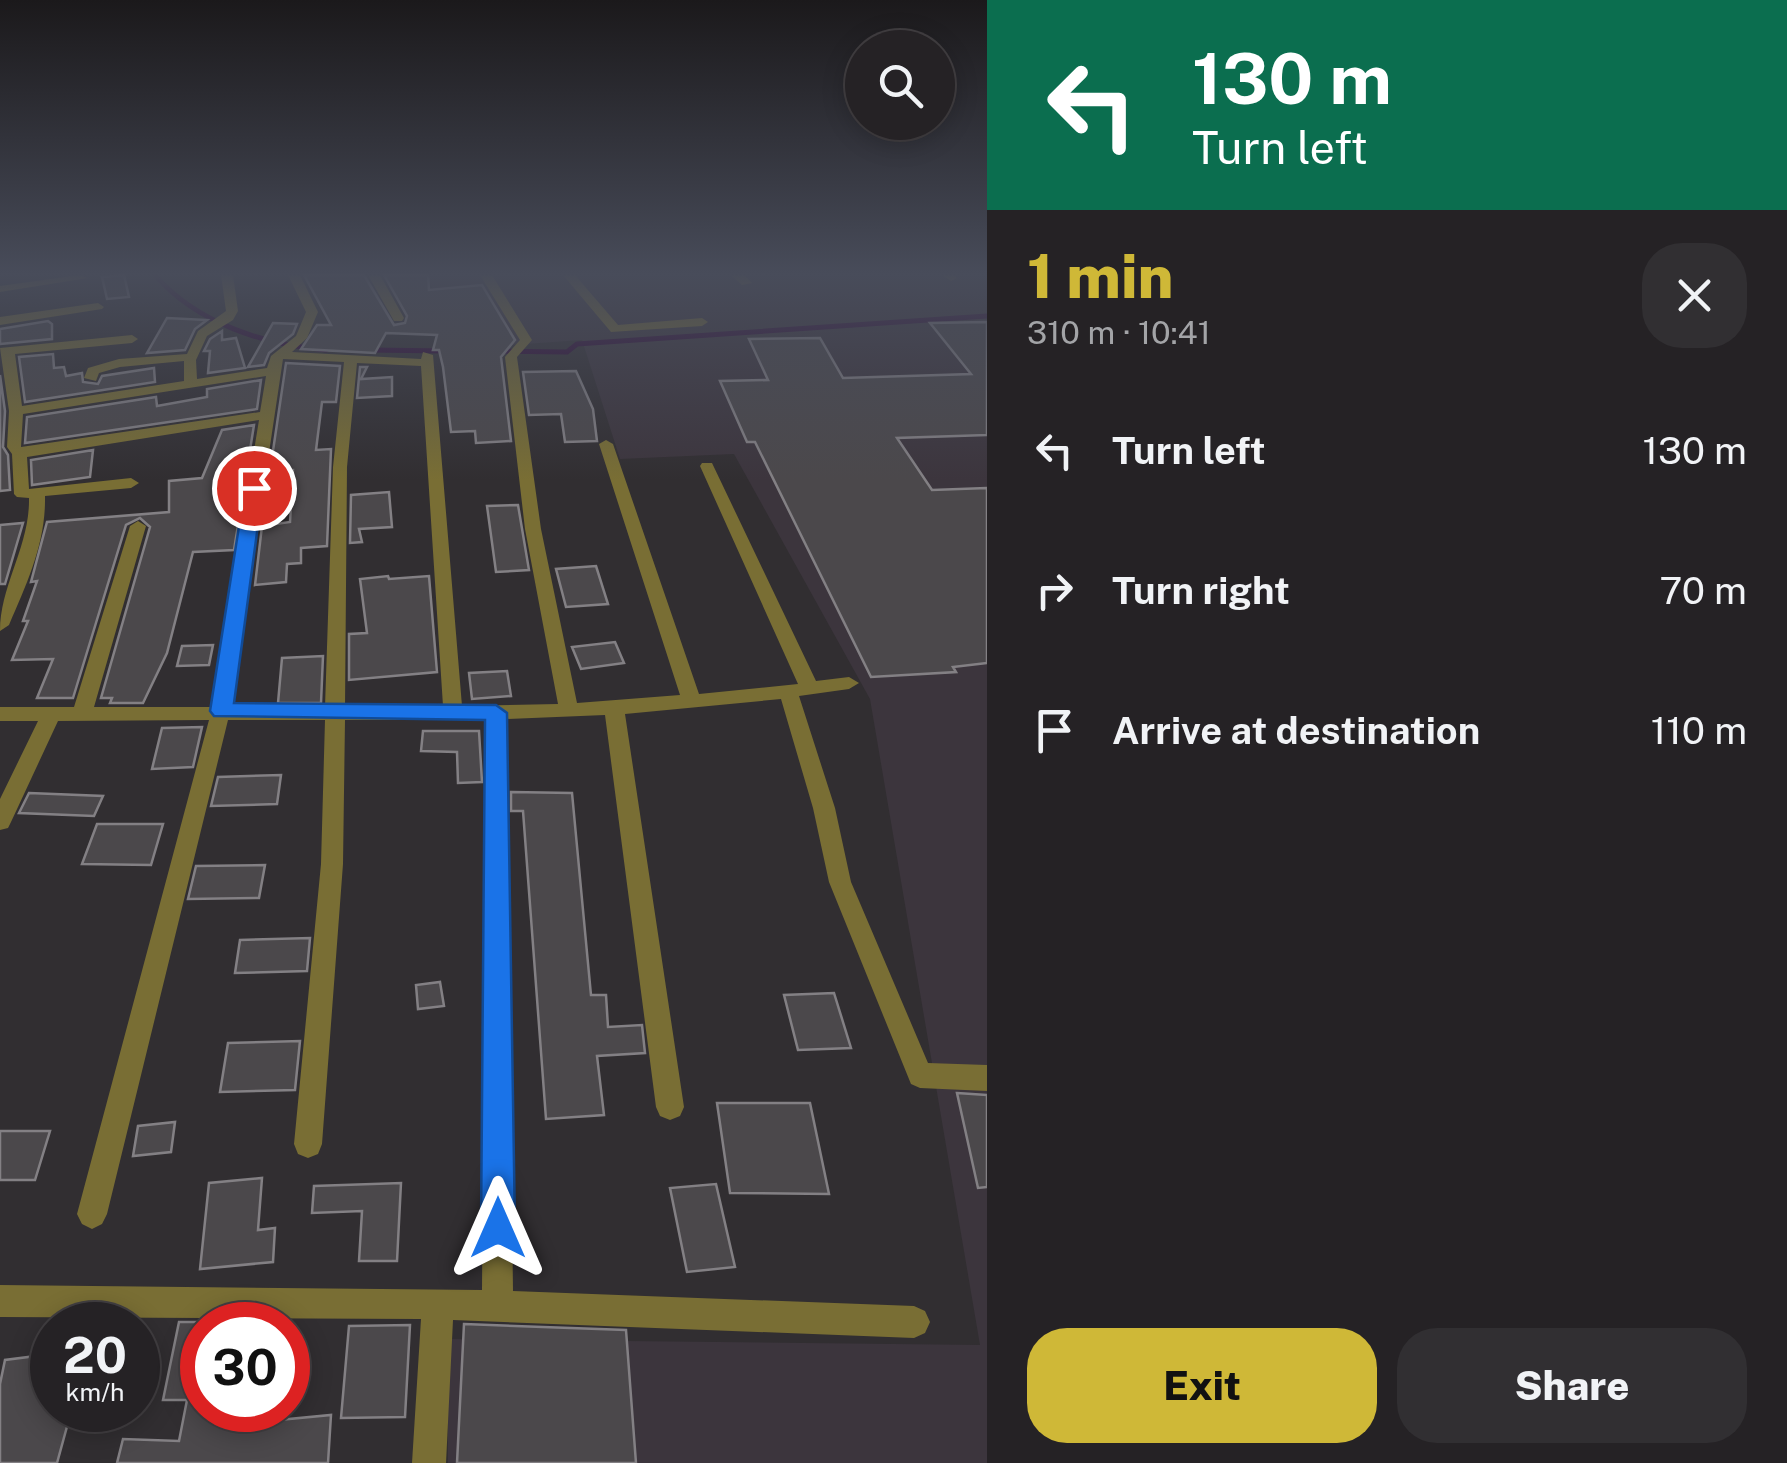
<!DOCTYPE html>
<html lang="en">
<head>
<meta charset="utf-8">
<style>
	body { margin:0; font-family:"Public Sans",sans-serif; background:#312f32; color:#f1f3f6; height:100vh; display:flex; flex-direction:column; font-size:38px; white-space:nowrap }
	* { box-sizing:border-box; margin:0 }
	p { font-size:32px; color:#a3a4a7 }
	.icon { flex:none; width:55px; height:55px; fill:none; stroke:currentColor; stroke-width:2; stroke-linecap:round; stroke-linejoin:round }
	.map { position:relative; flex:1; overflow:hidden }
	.drawer { display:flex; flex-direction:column; background:#252225; width:800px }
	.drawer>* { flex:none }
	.hud { background:#0b6e4f; color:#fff; overflow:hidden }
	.controls { position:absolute; left:845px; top:30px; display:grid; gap:20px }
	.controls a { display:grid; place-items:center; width:110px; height:110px; border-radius:50%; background:#252225; box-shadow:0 5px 25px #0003,0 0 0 2px #423f42; font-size:50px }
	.speed { position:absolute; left:30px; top:1302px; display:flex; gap:20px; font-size:50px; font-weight:700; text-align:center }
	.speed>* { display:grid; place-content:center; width:130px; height:130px; border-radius:50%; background:#252225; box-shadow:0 5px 25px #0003,0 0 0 2px #423f42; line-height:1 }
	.speed small { font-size:25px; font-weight:400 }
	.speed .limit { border:15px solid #d22; background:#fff; color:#111 }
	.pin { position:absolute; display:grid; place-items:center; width:85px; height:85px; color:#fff; margin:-42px; border:5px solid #fff; border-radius:50%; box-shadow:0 2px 10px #0007 }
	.me { position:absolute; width:110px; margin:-55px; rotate:0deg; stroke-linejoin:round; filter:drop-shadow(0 0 8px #0008) }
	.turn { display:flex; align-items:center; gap:35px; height:210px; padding:0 40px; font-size:45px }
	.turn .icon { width:130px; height:130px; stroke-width:2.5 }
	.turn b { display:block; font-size:70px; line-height:85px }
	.round { display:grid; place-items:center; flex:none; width:105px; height:105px; border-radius:40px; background:#312f32 }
	.headline { display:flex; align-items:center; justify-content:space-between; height:170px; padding:0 40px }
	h1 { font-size:60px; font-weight:800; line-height:75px; color:#cfb837 }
	.button { display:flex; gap:20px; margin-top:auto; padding:20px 40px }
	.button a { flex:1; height:115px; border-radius:40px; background:#cfb837; color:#111; font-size:40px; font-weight:800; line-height:115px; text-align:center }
	.button a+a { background:#312f32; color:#f1f3f6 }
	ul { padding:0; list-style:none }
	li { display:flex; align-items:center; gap:30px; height:140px; padding:0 40px }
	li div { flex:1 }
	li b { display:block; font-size:38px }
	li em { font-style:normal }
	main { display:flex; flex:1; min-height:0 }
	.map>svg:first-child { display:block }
</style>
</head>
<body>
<main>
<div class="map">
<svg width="987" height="1463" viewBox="0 0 987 1463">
	<rect width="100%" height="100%" fill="#312e31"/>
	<path fill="#3c353d" d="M 424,275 L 987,275 L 987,1463 L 448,1463 L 448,1339 L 980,1345 L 870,699 L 734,454 L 620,459 L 582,340 L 471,348 Z"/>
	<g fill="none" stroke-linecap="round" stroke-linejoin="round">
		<path stroke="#2d0534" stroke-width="5" d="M 155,275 C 196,323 265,345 326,350
			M 370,350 L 446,351
			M 495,351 L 567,352 L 577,344 L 987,316"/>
	</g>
	<path fill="#4b484b" stroke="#838084" stroke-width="2.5" d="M 124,275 L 129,297 L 107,299 L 102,277 Z
		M 304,275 L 364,275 L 394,325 L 405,323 L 407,316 L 384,275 L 428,275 L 429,290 L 482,285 L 515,340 L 501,357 L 511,441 L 476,443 L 475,431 L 451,432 L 443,367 L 439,350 L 433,350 L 437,335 L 386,333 L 375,353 L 301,349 L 317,325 L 331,325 Z
		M 167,318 L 207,320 L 195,329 L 185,350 L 147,353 Z
		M 48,321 L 52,324 L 52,339 L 0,344 L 0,329 Z
		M 987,322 L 987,435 L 897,438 L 932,490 L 987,488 L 987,663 L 953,667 L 956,672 L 871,677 L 755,442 L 747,442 L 720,381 L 768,380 L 749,339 L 820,338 L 843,378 L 971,374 L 930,323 Z
		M 273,323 L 297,324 L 293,334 L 269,353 L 264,365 L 248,367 Z
		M 222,331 L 222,340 L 236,338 L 245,368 L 208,373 L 210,351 L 204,351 L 210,339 Z
		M 53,354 L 54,368 L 64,367 L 66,376 L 82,373 L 83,382 L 98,384 L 102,376 L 154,368 L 155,382 L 25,402 L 19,357 Z
		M 286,363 L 340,366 L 336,402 L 322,402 L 316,450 L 331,449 L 327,546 L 301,548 L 301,563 L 287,564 L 286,582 L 255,585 L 262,526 L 290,522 L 293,470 L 270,471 Z
		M 360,367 L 367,367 L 361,379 L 392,377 L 392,396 L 357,398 Z
		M 576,371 L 593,409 L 597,441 L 565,442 L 561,414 L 529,415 L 523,372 Z
		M 0,375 L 5,411 L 3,447 L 8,455 L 10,490 L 0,491 Z
		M 261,380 L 257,409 L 25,443 L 27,417 L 156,397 L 157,406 L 207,397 L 207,389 Z
		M 254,425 L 234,550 L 193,552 L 167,653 L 143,703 L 110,703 L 112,698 L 101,698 L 150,527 L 140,518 L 126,525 L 73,698 L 37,698 L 53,659 L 12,660 L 28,621 L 23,621 L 37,581 L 31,582 L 47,522 L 169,512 L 169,481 L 202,478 L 222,430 Z
		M 93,450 L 90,477 L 32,485 L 31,460 Z
		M 389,492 L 392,527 L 359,529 L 362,542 L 350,543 L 351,495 Z
		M 518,505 L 529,570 L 496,572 L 487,506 Z
		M 23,523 L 5,584 L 0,584 L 0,525 Z
		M 596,566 L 608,604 L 566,607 L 556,569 Z
		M 388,576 L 389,579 L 429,576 L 437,672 L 349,680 L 349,634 L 367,633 L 360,579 Z
		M 615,642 L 624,663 L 581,669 L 572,647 Z
		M 213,645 L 209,665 L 177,666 L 182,646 Z
		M 323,656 L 321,703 L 278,703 L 282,658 Z
		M 507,671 L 511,696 L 472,699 L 469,673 Z
		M 202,727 L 193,767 L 152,769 L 162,728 Z
		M 423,731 L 479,731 L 482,782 L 458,783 L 457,752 L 421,751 Z
		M 281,775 L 277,804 L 211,806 L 218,777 Z
		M 511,792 L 572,793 L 591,995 L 606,995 L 608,1027 L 642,1025 L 645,1053 L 597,1056 L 604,1115 L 546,1119 L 523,811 L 511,811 Z
		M 29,793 L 103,796 L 94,816 L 19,813 Z
		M 97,824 L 163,824 L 151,865 L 82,864 Z
		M 265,865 L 259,898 L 188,899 L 196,866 Z
		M 310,938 L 307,971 L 235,973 L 240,940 Z
		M 440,982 L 444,1006 L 418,1009 L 416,985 Z
		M 834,993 L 851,1048 L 798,1050 L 784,995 Z
		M 300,1041 L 295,1090 L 220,1092 L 228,1043 Z
		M 957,1093 L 987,1095 L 987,1187 L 978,1188 Z
		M 717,1103 L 810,1103 L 829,1194 L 730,1193 Z
		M 175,1122 L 171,1152 L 133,1156 L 138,1126 Z
		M 0,1131 L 50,1131 L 35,1180 L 0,1180 Z
		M 262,1178 L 258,1230 L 275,1228 L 273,1262 L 200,1269 L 209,1183 Z
		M 401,1183 L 397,1261 L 359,1261 L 362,1211 L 312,1213 L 314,1186 Z
		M 716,1184 L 735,1267 L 687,1272 L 670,1188 Z
		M 179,1322 L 202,1322 L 202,1410 L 279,1410 L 278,1420 L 331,1415 L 328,1463 L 117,1463 L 123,1439 L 179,1441 L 187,1400 L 163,1400 Z
		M 464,1324 L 626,1330 L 636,1463 L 457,1463 Z
		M 410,1325 L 405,1417 L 341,1418 L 349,1326 Z
		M 52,1354 L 52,1412 L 71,1412 L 57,1463 L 0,1463 L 0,1384 L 5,1360 Z"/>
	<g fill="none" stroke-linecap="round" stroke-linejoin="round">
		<path fill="#796e34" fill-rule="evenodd" d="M 79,275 L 88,278 L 0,292 L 0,286 Z
			M 221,275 L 233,275 L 238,311 L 233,320 L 207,336 L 196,360 L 197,379 L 267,368 L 271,356 L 296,336 L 306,312 L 288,275 L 300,275 L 318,312 L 307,338 L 292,352 L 421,359 L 423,352 L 433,355 L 462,706 L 558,704 L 525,529 L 505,357 L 520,340 L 480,275 L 492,275 L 532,340 L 517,357 L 541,529 L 577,703 L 680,695 L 599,444 L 606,440 L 613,444 L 699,694 L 798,684 L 700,466 L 702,463 L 712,463 L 816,681 L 849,677 L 859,683 L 849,689 L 799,696 L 835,808 L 851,882 L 928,1063 L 987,1065 L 987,1091 L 920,1088 L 911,1084 L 829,882 L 813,808 L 781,699 L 625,714 L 684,1107 L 680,1116 L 670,1120 L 660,1116 L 656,1107 L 605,715 L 506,719 L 513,1291 L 914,1306 L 925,1311 L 930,1322 L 925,1333 L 914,1338 L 453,1320 L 446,1463 L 412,1463 L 421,1319 L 0,1317 L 0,1285 L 482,1290 L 486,720 L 345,720 L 343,864 L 322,1144 L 318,1154 L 308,1158 L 298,1154 L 294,1144 L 321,864 L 325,720 L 228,720 L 107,1214 L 102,1224 L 92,1229 L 82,1224 L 77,1214 L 209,720 L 58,721 L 11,822 L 8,828 L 0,830 L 0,799 L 38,721 L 0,721 L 0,707 L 74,707 L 130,526 L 138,521 L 146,526 L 94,707 L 212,707 L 259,420 L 27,457 L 29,489 L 131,478 L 139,483 L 131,488 L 45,496 C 46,543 27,583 9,625 L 0,631 C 0,585 30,546 29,498 L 17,497 L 14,494 L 12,454 L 7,447 L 9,411 L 0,348 L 132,335 L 138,339 L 132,343 L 15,354 L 22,406 L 184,381 L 184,361 L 120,367 L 99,373 L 96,381 L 84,378 L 88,368 L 119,359 L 187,354 L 198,331 L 226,311 ZM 283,359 L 344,362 L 333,467 L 325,707 L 231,707 ZM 357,363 L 421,366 L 443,706 L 345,707 L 347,467 ZM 266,376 L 260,412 L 21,447 L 23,414 Z
			M 368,275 L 380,275 L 404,318 L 402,321 L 394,321 Z
			M 563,275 L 575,275 L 618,325 L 702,318 L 708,322 L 702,326 L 611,332 Z
			M 731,275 L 744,275 L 752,283 L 742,285 Z
			M 942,275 L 954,275 L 957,278 L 951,281 Z
			M 98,303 L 104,307 L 102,309 L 0,325 L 0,317 Z"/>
	</g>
	<linearGradient id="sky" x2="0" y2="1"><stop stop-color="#1b191b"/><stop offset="0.57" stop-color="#484c5a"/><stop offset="1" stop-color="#484c5a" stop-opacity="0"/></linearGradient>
	<rect width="987" height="480" fill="url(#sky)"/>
	<path fill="#1a73e8" stroke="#114b97" stroke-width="2.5" d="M 254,483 L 263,488 L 234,703 L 496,705 L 507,713 L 515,1228 L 510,1240 L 498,1245 L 486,1240 L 481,1228 L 485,720 L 214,716 L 210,711 L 245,488 Z"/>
</svg>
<div class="controls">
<a><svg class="icon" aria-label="search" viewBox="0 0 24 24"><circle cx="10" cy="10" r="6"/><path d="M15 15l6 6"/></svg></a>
</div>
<div class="speed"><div>20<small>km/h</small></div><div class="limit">30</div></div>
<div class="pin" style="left:254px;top:488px;background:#d93025"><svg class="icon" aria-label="arrive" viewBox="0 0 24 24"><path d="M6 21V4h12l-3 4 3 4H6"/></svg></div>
<svg class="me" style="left:498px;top:1228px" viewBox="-20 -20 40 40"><path d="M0-17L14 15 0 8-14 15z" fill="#1a73e8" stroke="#fff" stroke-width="4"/></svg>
</div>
<section class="drawer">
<div class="hud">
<div class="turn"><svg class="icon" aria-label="left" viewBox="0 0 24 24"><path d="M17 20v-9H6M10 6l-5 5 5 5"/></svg><div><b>130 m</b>Turn left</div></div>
</div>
<div class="headline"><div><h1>1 min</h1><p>310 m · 10:41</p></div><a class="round"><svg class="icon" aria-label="close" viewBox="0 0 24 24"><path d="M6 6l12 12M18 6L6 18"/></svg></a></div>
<ul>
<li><svg class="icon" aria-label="left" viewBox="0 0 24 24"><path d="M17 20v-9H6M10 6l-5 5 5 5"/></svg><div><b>Turn left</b></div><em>130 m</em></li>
<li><svg class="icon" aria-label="right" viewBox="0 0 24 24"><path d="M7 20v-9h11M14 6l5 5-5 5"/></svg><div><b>Turn right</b></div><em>70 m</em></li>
<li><svg class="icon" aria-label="arrive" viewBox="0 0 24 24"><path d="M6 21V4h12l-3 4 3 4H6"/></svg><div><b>Arrive at destination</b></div><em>110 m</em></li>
</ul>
<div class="button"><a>Exit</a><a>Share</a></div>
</section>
</main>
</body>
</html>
